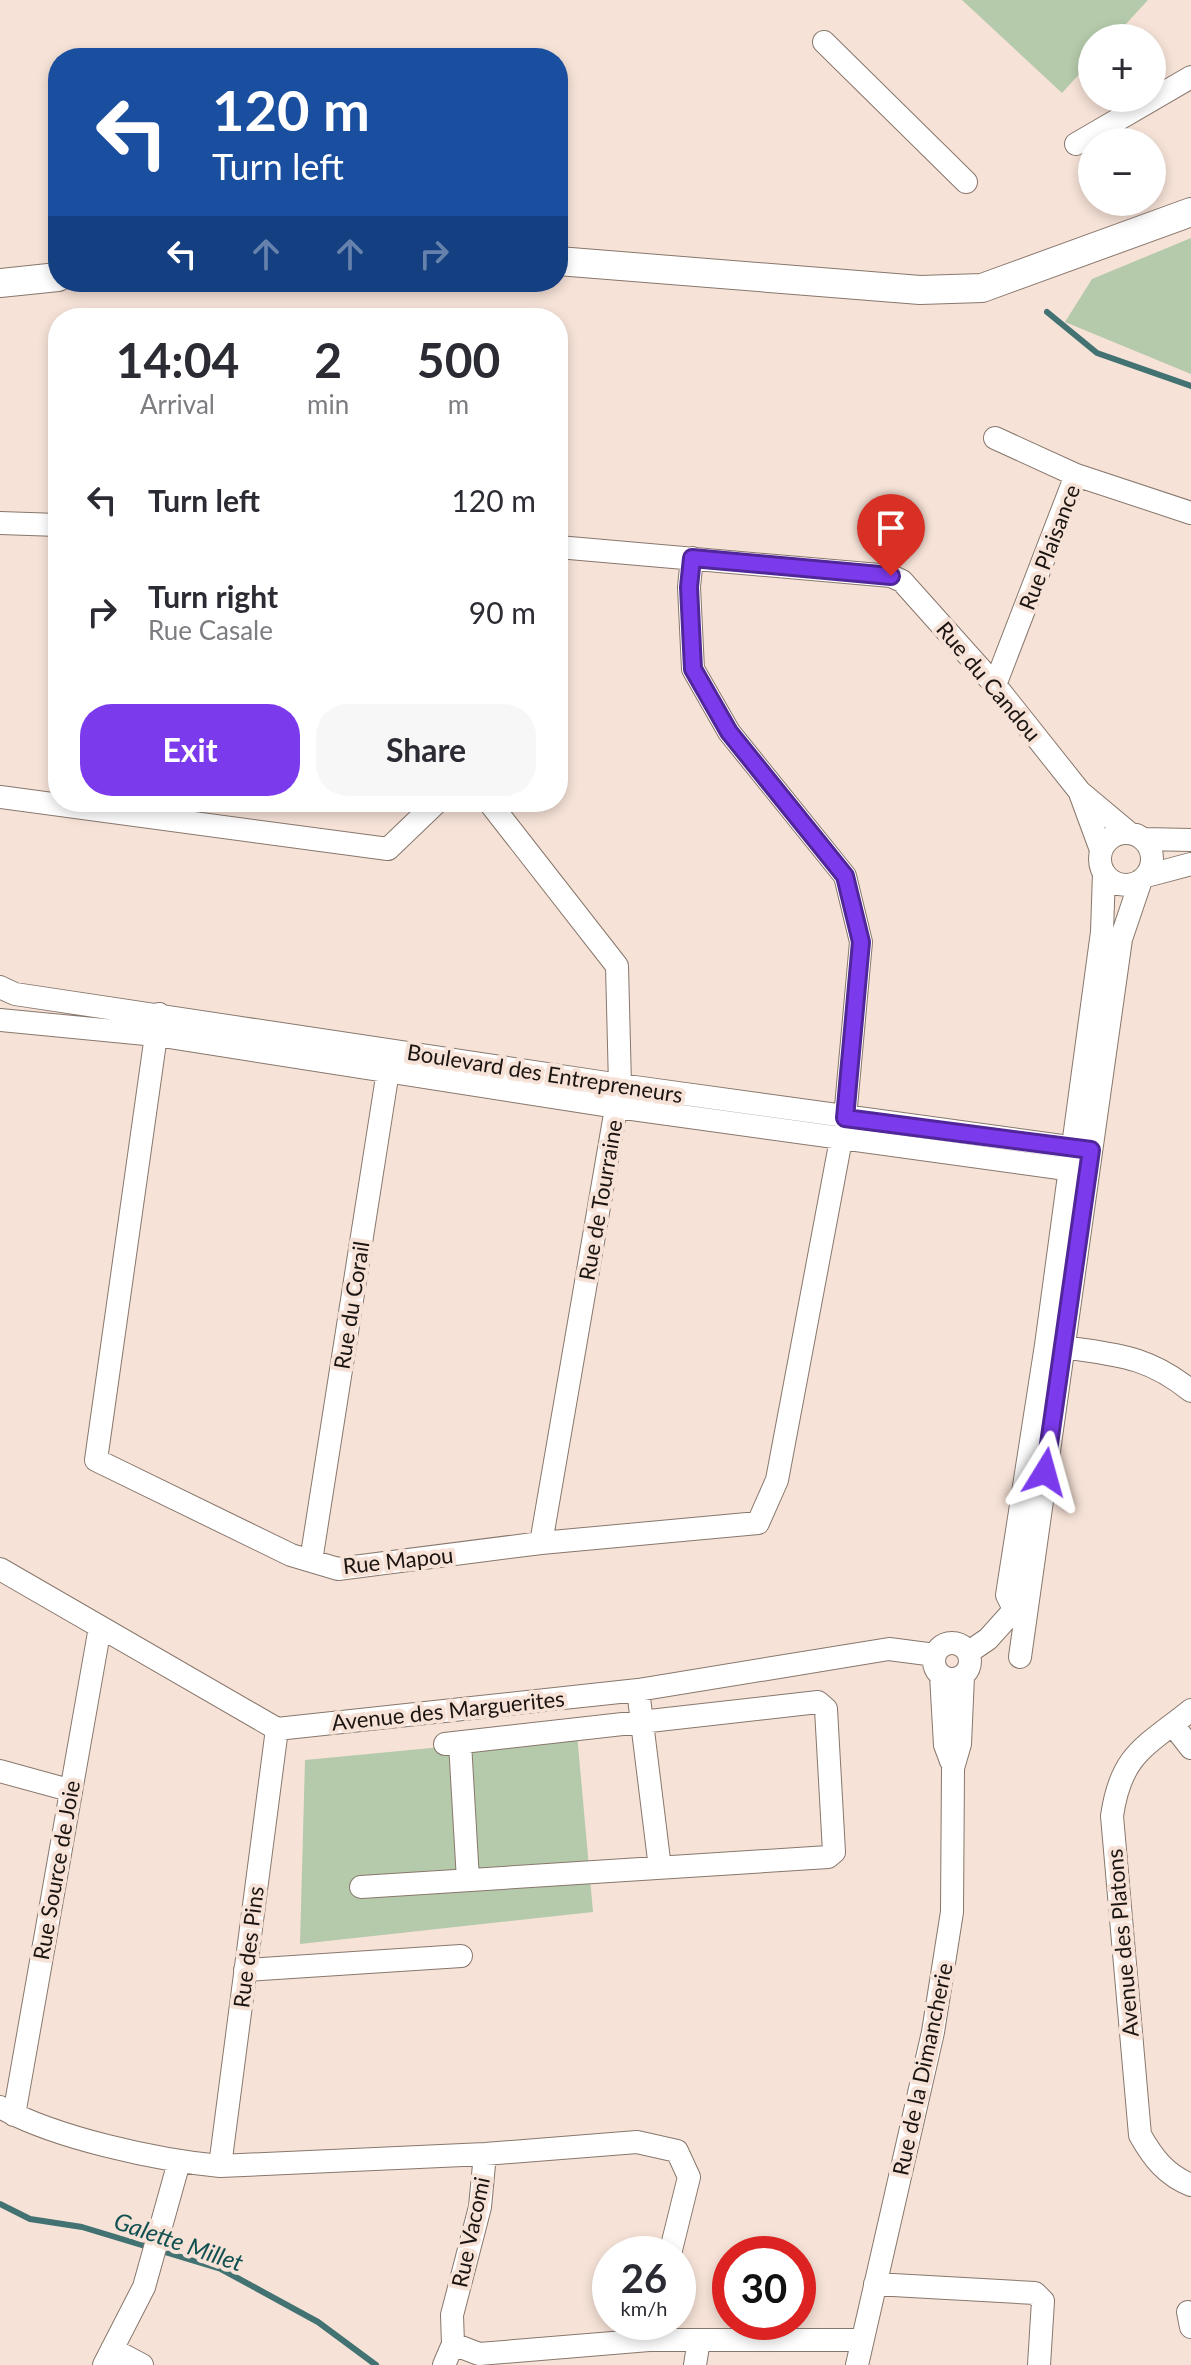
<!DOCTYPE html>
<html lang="en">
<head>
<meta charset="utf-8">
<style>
	body { margin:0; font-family:Lato,sans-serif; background:#f7f7f7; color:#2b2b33; height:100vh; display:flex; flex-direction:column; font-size:30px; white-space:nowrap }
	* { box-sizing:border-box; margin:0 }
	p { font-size:26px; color:#7c7c81 }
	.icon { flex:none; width:44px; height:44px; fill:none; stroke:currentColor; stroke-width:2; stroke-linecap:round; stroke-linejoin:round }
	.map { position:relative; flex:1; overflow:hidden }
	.sheet { position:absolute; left:48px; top:308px; width:520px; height:504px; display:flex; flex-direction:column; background:#fff; border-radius:32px; box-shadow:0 4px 12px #0003 }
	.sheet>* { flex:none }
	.hud { position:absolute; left:48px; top:48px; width:520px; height:244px; border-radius:32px; box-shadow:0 4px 12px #0003; background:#1a4fa0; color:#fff; overflow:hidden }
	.fabs { position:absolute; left:1078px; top:24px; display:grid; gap:16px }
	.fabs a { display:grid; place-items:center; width:88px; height:88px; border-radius:50%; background:#fff; box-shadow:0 4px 12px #0003; font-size:40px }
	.speed { position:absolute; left:592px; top:2236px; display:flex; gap:16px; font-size:40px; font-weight:700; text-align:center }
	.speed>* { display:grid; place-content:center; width:104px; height:104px; border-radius:50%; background:#fff; box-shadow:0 4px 12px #0003; line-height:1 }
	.speed small { font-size:20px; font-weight:400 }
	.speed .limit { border:12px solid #d22; background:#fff; color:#111 }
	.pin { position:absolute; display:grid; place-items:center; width:68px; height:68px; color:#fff; margin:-82px -34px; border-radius:50% 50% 50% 0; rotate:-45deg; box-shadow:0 0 8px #0007 }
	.pin .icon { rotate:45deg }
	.me { position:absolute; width:88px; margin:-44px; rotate:8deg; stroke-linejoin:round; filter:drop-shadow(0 0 6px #0008) }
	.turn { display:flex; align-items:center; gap:28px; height:168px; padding:0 32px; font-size:36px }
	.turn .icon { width:104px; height:104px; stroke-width:2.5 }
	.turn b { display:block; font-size:56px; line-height:68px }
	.lanes { display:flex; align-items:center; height:76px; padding:0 32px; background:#0003; justify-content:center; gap:40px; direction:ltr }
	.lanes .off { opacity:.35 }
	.eta { display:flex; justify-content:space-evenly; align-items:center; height:136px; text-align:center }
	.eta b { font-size:48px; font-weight:700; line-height:56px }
	.primary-button { display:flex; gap:16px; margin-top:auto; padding:16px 32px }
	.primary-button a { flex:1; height:92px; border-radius:32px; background:#7c3aed; color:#fff; font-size:32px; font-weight:700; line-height:92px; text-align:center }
	.primary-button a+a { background:#f7f7f7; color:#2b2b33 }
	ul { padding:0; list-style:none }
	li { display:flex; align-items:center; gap:24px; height:112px; padding:0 32px }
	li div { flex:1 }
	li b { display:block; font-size:30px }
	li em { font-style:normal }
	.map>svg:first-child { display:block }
</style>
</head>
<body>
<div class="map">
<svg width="1191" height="2365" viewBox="0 0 1191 2365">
	<rect width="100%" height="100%" fill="#f6e2d7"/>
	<path fill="#b4caaa" d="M 962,0 L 1148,0 L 1113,38 L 1092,38 L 1092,60 L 1062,93 Z
		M 1191,238 L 1191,374 L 1065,322 L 1092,279 Z
		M 577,1734 L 593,1912 L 300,1944 L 305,1760 Z"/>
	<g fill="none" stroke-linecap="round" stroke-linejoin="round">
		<path stroke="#437272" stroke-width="6" d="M 1047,312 L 1097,353 L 1191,386
			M 0,2204 L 30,2219 L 82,2227 L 221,2269 L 318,2322 L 376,2365"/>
		<g stroke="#88776c" stroke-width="24">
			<path id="minor" d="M 824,42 L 966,182
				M 1076,144 L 1191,77
				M 995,438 L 1076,475
				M 0,523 L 58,525
				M 558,547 L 891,576 L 902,581 L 995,685 L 1080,792 L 1129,833
				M 995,685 L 1076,475 L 1191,513
				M 1080,793 L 1101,850
				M 0,797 L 388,849 L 437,802
				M 489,802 L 617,966 L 620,1085 L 541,1543
				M1100 859a26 26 0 1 1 52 0a26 26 0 1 1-52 0Z
				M 1144,839 L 1191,840
				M 1146,876 L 1191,864
				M 0,987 L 15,994 L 620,1085 L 1091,1150
				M 159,1014 L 96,1460 L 291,1555 L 338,1569 L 541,1543 L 758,1523 L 777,1480 L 845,1118 L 861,942 L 845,876 L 729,732 L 693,669 L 689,587 L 692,558
				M 0,1020 L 156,1035 L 616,1107 L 1088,1172
				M 1051,1345 C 1109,1355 1143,1352 1191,1391
				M 311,1561 L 390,1058
				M 0,1569 L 277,1729 L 638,1690 L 889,1649 L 935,1655
				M 1013,1607 L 1007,1595 L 1046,1345 L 1102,932 L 1104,873
				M934 1661a18 18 0 1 1 36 0a18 18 0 1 1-36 0Z
				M 969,1652 L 988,1639 L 1023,1600
				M 1020,1657 L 1121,939 L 1141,880
				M 941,1675 L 945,1745 L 951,1761
				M 638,1690 L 660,1868
				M 1191,1710 C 1145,1747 1121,1754 1112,1816 L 1140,2135 C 1153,2158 1166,2175 1191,2185
				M 1173,1725 L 1191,1748
				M 460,1743 L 468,1880
				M 0,1771 L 69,1790
				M 361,1887 L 828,1857 L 834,1852 L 826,1709 L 818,1702 L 445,1744
				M 245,1970 L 461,1956
				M 0,2107 C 55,2138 157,2160 220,2166 L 485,2154 L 637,2142 L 677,2151 L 689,2177 L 670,2254
				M 14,2115 L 100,1627
				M 220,2166 L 277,1729
				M 875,2284 L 1035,2293 L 1043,2301 L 1039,2365
				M 1188,2312 L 1191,2327
				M 453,2344 L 479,2354 L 649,2340 L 862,2340
				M 112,2349 L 142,2365
				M 104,2365 L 144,2287 L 179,2162
				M 444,2365 L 453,2344 L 452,2315 L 480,2207 L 485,2154
				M 695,2365 L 699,2340
				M 857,2365 L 933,2032 L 952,1912 L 953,1768 L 960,1744 L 963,1676"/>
		</g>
		<g stroke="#88776c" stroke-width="30">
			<path id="major" d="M 558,261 L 920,290 L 982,288 L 1191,212
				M 0,283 L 58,277"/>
		</g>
		<use href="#minor" stroke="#fff" stroke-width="22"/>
		<use href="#major" stroke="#fff" stroke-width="28"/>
	</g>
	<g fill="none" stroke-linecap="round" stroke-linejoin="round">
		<g stroke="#51269a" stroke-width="20">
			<path id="route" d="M 891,576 L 692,558 L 689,587 L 693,669 L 729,732 L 845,876 L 861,942 L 845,1118 L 1091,1150 L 1045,1472"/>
		</g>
		<use href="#route" stroke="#7c3aed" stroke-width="14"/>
	</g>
	<g text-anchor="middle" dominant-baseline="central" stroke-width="8" stroke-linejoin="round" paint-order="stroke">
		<g font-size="22" fill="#1b1411" stroke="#f6e2d7">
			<text transform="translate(1049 547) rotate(-69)">Rue Plaisance</text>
			<text transform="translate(989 681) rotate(50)">Rue du Candou</text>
			<text transform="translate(545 1073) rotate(9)">Boulevard des Entrepreneurs</text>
			<text transform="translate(600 1200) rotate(-80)">Rue de Tourraine</text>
			<text transform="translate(351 1305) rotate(-81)">Rue du Corail</text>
			<text transform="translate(398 1560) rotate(-6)">Rue Mapou</text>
			<text transform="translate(448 1710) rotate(-6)">Avenue des Marguerites</text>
			<text transform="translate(56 1870) rotate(-80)">Rue Source de Joie</text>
			<text transform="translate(1122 1943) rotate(-95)">Avenue des Platons</text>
			<text transform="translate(248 1947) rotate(-83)">Rue des Pins</text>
			<text transform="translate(922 2069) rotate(-78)">Rue de la Dimancherie</text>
			<text transform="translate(470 2232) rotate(-78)">Rue Vacomi</text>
		</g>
		<g font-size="24" font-style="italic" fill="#105051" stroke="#f6e2d7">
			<text transform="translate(179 2241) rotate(19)">Galette Millet</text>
		</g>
	</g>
</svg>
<div class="fabs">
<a>+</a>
<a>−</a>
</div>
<div class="speed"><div>26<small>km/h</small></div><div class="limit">30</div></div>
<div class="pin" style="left:891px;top:576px;background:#d93025"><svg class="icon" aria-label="arrive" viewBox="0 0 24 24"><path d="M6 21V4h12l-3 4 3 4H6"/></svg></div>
<svg class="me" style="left:1045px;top:1472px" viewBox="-20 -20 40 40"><path d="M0-17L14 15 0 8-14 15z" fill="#7c3aed" stroke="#fff" stroke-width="4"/></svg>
<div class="hud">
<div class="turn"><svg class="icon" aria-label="left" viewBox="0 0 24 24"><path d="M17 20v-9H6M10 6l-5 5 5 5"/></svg><div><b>120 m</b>Turn left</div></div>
<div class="lanes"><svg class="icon" aria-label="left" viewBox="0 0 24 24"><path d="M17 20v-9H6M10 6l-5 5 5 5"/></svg><svg class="icon off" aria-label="ahead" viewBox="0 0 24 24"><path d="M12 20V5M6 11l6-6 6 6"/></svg><svg class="icon off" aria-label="ahead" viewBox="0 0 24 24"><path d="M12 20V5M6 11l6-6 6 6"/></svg><svg class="icon off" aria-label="right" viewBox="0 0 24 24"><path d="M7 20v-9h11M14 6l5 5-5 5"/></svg></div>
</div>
<section class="sheet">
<div class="eta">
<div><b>14:04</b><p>Arrival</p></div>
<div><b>2</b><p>min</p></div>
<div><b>500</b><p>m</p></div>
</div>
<ul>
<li><svg class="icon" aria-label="left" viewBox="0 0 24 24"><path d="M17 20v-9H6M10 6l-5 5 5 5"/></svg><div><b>Turn left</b></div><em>120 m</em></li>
<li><svg class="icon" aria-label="right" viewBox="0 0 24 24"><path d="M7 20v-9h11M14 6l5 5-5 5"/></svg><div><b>Turn right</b><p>Rue Casale</p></div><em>90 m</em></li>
</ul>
<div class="primary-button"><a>Exit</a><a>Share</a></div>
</section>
</div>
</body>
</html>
